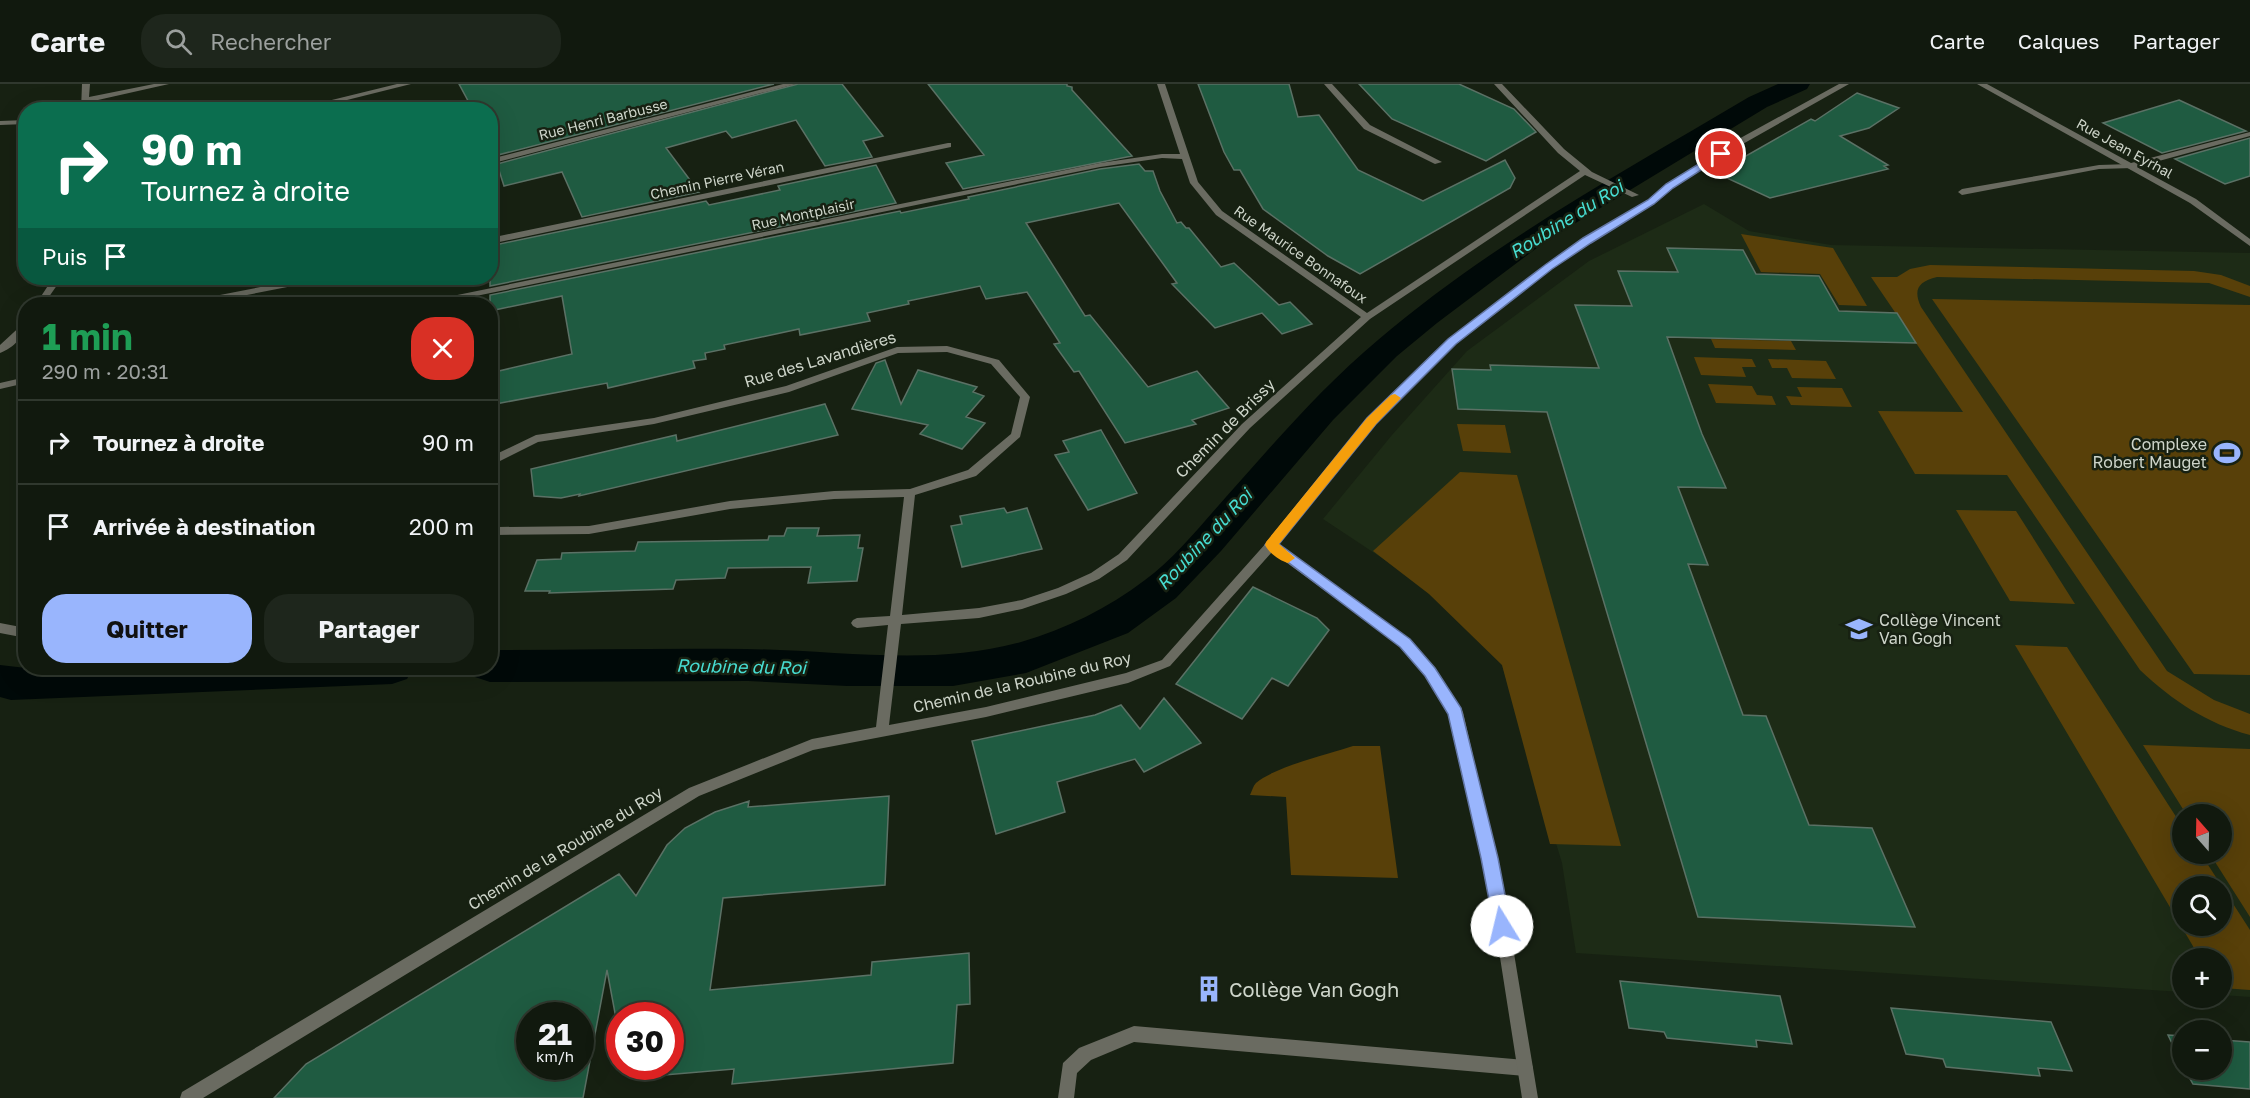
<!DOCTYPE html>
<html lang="fr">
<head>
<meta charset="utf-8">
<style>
	body { margin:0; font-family:"Golos Text",sans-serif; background:#1e261c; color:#f1f3f6; height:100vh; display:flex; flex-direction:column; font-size:22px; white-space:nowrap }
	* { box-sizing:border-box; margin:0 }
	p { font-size:20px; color:#9ca09e }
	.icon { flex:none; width:33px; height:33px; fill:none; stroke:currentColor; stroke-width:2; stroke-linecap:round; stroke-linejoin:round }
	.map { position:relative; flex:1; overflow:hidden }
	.side { position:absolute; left:18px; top:213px; width:480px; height:378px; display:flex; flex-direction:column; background:#11190e; border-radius:24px; box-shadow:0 6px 24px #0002,0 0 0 2px #30382e }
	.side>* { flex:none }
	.top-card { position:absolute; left:18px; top:18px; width:480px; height:183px; border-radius:24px; box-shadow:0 6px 24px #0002,0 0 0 2px #30382e; background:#0b6e4f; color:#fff; overflow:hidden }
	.needle { width:39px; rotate:340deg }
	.buttons { position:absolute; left:2172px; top:720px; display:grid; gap:12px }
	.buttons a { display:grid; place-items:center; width:60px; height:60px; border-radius:50%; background:#11190e; box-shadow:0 6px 24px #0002,0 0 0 2px #30382e; font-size:30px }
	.speed { position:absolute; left:516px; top:918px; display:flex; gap:12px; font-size:30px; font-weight:700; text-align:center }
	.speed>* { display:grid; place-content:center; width:78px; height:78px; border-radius:50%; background:#11190e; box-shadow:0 6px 24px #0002,0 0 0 2px #30382e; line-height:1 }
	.speed small { font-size:15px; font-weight:400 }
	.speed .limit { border:9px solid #d22; background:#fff; color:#111 }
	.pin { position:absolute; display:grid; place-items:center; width:51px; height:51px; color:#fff; margin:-26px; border:3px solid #fff; border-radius:50%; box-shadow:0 2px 6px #0007 }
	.me { position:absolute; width:66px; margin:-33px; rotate:351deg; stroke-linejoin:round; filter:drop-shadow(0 0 4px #0008) }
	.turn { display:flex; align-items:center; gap:21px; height:126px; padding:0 24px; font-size:27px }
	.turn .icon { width:78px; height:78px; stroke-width:2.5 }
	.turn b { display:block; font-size:42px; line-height:51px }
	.then { display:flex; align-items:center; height:57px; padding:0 24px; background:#0003; gap:12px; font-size:22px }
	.round { display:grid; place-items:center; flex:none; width:63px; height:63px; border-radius:24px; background:#1e261c }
	.headline { display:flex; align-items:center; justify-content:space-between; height:102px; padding:0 24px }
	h1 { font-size:36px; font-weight:700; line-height:45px; color:#1e9e55 }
	.button { display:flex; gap:12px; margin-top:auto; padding:12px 24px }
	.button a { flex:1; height:69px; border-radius:24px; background:#99b5fd; color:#111; font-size:24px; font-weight:700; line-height:69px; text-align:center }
	.button a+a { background:#1e261c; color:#f1f3f6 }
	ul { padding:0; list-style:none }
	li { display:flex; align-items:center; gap:18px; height:84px; padding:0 24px; border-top:2px solid #30382e }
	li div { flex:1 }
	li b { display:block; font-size:22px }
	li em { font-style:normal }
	header { display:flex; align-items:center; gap:36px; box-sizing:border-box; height:84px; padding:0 30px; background:#11190e; border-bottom:2px solid #30382e }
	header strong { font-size:28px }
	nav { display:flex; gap:33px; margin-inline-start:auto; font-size:21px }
	.search { width:420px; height:54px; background:#1e261c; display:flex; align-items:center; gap:15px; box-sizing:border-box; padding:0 21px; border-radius:24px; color:#9ca09e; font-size:22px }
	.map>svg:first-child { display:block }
</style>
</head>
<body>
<header>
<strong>Carte</strong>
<div class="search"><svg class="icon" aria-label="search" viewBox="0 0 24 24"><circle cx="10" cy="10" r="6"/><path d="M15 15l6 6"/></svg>Rechercher</div>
<nav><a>Carte</a><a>Calques</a><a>Partager</a></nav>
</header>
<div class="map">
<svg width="2250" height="1014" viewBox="0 0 2250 1014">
	<rect width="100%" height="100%" fill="#172112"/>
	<path fill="#1d2b16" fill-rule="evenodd" d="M 1704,120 L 1749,147 L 1831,161 L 2250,169 L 2250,913 L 2222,911 L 2222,874 L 2182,874 L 2182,908 L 1576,869 L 1562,779 L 1502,581 L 1433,508 L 1323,435 L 1392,351 L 1467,267 L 1589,177 ZM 2182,730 L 2222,730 L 2222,770 L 2182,770 ZM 2182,802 L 2222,802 L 2222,842 L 2182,842 Z"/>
	<path fill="#584009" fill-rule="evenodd" d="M 1741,150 L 1833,164 L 1867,222 L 1839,221 L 1820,190 L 1761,188 Z
		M 1930,181 L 2194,187 L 2221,191 L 2250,202 L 2250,213 L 2209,199 L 1937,193 C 1918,198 1913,205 1921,223 L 2167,587 L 2214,616 L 2250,630 L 2250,651 C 2206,639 2173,617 2140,586 L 2007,391 L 1915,390 L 1878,327 L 1963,328 L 1871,193 L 1897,193 L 1910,185 Z
		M 1932,215 L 2250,221 L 2250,591 L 2194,590 Z
		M 1711,255 L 1791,257 L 1796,266 L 1715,264 Z
		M 1694,273 L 1752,275 L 1756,283 L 1742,283 L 1746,293 L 1701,291 Z
		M 1768,275 L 1826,277 L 1836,295 L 1792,294 L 1787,284 L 1772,284 Z
		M 1708,300 L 1752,302 L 1757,311 L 1772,312 L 1776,321 L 1716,319 Z
		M 1797,303 L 1842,304 L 1852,323 L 1791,321 L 1786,312 L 1802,313 Z
		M 1457,340 L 1505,341 L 1511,369 L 1463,367 Z
		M 1460,388 L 1517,391 L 1621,762 L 1550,760 L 1502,581 L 1429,510 L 1373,467 Z
		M 1956,426 L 2016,427 L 2075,520 L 2010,517 Z
		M 2015,561 L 2067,563 L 2182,742 L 2182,770 L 2201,770 L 2250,846 L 2250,906 L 2222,904 L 2222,874 L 2200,874 ZM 2182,802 L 2222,802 L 2222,842 L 2182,842 Z
		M 2143,661 L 2250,665 L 2250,833 L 2210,770 L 2222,770 L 2222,730 L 2186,730 Z
		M 1353,662 L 1380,662 L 1398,794 L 1291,791 L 1286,713 L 1250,711 C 1252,707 1253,702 1256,699 C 1274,683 1329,670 1353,662 Z"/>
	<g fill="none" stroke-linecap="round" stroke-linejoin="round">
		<path fill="#000908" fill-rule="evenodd" d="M 1778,0 L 1810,0 L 1807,5 L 1767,23 L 1546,157 L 1437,239 L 1397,272 L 1333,336 L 1221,467 L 1176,514 L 1128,549 L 1026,589 L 953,602 L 847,602 L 748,597 L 490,598 L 475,593 L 470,584 L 490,584 L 490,566 C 575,566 661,564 746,565 C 836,566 933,583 1021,558 C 1066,545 1108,524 1145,496 C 1175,474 1201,441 1226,413 C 1274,359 1322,303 1378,256 C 1492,159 1621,89 1749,13 Z
			M 0,581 L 26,584 L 413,584 L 407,595 L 392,600 L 11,616 L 0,613 Z"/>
	</g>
	<path fill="#1f5b41" stroke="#5b7165" stroke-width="1.5" fill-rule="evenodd" d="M 459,0 L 774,0 L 494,72 L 490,61 L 490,26 L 473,26 Z
		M 798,0 L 842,0 L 883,52 L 863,57 L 872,73 L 825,82 L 796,36 L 732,54 L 726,47 L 666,64 L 699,108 L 582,133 L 562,88 L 504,102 L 497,80 Z
		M 928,0 L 1067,0 L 1067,2 L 1072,3 L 1072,6 L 1132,72 L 963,105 L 946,79 L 984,71 Z
		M 1198,0 L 1289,0 L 1298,33 L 1319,31 L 1358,86 L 1423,117 L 1505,76 L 1515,94 L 1510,104 L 1360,190 L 1328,172 L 1263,125 L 1240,86 L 1234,86 L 1224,68 Z
		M 1359,0 L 1459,0 L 1514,25 L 1536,48 L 1486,77 L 1392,35 Z
		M 1857,9 L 1899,24 L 1869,44 L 1840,52 L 1888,81 L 1884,82 L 1888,85 L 1770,114 L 1716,89 L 1811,35 L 1815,37 Z
		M 2179,16 L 2246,47 L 2162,69 L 2103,39 Z
		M 2250,54 L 2250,92 L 2225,100 L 2175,75 Z
		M 1139,80 L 1145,87 L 1153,87 L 1160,107 L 1177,139 L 1181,138 L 1186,144 L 1189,144 L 1221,183 L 1234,179 L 1279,221 L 1290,218 L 1312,240 L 1282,250 L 1262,229 L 1215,244 L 1172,200 L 1177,199 L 1119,119 L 1026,139 L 1085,232 L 1090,231 L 1148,303 L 1197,287 L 1229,324 L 1192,336 L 1196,340 L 1125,359 L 1079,287 L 1074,288 L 1054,260 L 1060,259 L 1027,208 L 986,215 L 980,202 L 908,217 L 909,220 L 867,229 L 870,237 L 800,251 L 799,245 L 724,261 L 725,265 L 705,269 L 706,275 L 693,277 L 695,284 L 608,304 L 607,299 L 490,321 L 490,289 L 572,270 L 562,212 L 490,227 L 490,211 L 900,127 L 901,129 L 969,115 L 968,113 L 1100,85 Z
		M 876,81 L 896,119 L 490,202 L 490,162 L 706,117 L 709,121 L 780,106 L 778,102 Z
		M 1667,164 L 1743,166 L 1756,190 L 1819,192 L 1839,227 L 1897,229 L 1916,259 L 1667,253 L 1702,350 L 1726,404 L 1678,403 L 1708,481 L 1688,480 L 1743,631 L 1766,632 L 1809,741 L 1872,744 L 1915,843 L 1698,833 L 1547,328 L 1458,325 L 1452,285 L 1491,286 L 1490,281 L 1599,284 L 1575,221 L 1632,222 L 1618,187 L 1678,188 Z
		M 885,276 L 901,320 L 918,286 L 977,303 L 973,308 L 984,312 L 966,333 L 985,339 L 962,365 L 920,350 L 928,341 L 852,325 L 876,279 Z
		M 825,320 L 838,351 L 579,412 L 580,410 L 561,414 L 534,412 L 531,385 L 676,351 L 677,357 Z
		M 1101,346 L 1137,409 L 1088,426 L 1055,371 L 1069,368 L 1063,357 Z
		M 1004,424 L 1007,429 L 1027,424 L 1042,465 L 962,483 L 951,442 L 962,440 L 960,432 Z
		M 787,444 L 819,444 L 817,452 L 860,451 L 858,464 L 863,464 L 857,497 L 808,499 L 811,483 L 728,484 L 725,494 L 676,496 L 673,505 L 549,509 L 550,507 L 525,507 L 537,476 L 561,475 L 562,469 L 635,467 L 638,458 L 768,456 L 769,452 L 784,452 Z
		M 1253,503 L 1317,534 L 1329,546 L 1288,602 L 1272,594 L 1242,635 L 1176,600 Z
		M 1164,614 L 1201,659 L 1144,688 L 1135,675 L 1057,698 L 1065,728 L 996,750 L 972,657 L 1095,631 L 1121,621 L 1140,645 Z
		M 889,712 L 885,801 L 723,814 L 710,906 L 871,891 L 872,878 L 969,869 L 970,920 L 957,921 L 953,979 L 732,1000 L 734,985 L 664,991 L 625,988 L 624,982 L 670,982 L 670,932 L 620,932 L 620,956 L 607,886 L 583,1014 L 274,1014 L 306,980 L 619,790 L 636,812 L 667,761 L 685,744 L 715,728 L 749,717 L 748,723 ZM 530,932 L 580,932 L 580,982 L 530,982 Z
		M 1620,897 L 1780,912 L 1792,960 L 1756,956 L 1757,963 L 1667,954 L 1664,948 L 1629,944 Z
		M 1891,924 L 2051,938 L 2072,987 L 2038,984 L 2040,992 L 1946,983 L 1943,975 L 1906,970 Z
		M 2168,951 L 2182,952 L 2182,980 Z
		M 2222,956 L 2250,958 L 2250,1005 L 2193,1000 L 2185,986 L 2222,986 Z"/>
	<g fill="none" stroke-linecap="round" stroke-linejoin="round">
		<path fill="#6a6b61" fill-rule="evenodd" d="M 26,36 L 26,40 L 0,41 L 0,37 Z
			M 2130,80 L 2134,82 L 2133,84 L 2099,85 L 1962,111 L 1958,108 L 1962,105 L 2099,81 Z
			M 1134,942 L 1525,976 L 1531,978 L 1533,984 L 1531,990 L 1525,992 L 1134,958 L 1091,976 L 1077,989 L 1074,1014 L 1058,1014 L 1063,979 L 1079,964 Z"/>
		<path fill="#6a6b61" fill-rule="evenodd" d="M 82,0 L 90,0 L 89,13 L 154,0 L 169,0 L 89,18 L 89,26 L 81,26 Z
			M 397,0 L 411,0 L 307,26 L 291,26 Z
			M 783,0 L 796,0 L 490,80 L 490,75 Z
			M 1157,0 L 1165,0 L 1198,98 L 1222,127 L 1367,229 L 1580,87 L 1558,69 L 1494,0 L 1502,0 L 1564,65 L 1592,88 L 1639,111 L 1632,113 L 1585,91 L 1370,235 L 1250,344 L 1127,476 L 1099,495 L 1066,510 L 1022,525 L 979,534 L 901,540 L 889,641 L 986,623 L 1126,589 L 1162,576 L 1267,458 L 1367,335 L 1449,255 L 1546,181 L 1584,155 L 1648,116 L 1667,100 L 1735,57 L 1839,0 L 1849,0 L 1741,61 L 1673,104 L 1654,120 L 1590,159 L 1552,185 L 1455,259 L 1375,339 L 1278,460 L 1409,556 L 1434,584 L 1463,628 L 1503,803 L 1538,1014 L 1522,1014 L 1489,803 L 1450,629 L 1426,592 L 1401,562 L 1272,468 L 1170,582 L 1128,599 L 986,633 L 813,666 L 699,712 L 203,1014 L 180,1014 L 182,1008 L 689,704 L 812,655 L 876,643 L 888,541 L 857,544 L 853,542 L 851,539 L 853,536 L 857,534 L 890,532 L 904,413 L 834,415 L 730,425 L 589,450 L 495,451 L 490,449 L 490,435 L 494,436 L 498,443 L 589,442 L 730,417 L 834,407 L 910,405 L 968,386 L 1011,350 L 1020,313 L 991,280 L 947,268 L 898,269 L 789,308 L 654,340 L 538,358 L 490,382 L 490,373 L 536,351 L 654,334 L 786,302 L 897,263 L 947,262 L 999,276 L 1030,313 L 1020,353 L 976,392 L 915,411 L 902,531 L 979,524 L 1022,516 L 1058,504 L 1091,489 L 1119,470 L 1242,340 L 1361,233 L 1216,131 L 1190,99 L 1182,75 L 1162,74 L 1100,83 L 437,220 L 422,220 L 423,218 L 1100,79 L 1162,70 L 1180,70 Z
			M 1324,0 L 1332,0 L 1370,41 L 1442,78 L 1435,80 L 1364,45 Z
			M 1977,0 L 1987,0 L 2131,79 L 2250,48 L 2250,52 L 2137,83 L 2196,115 L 2250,155 L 2250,162 L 2190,119 Z
			M 948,59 L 951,59 L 951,63 L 490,160 L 490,154 Z
			M 53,194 L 62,194 L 44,220 L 36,220 Z
			M 307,194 L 323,194 L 318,197 L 201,220 L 184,220 L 189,217 Z
			M 26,237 C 26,252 13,264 0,269 L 0,261 Z
			M 26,293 L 26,299 L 0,305 L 0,299 Z
			M 0,539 L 26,544 L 26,554 L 0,549 Z"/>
	</g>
	<path fill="#99b5fd" stroke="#6376a4" stroke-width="1.5" d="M 1718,68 L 1726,70 L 1673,104 L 1654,120 L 1591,159 L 1552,185 L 1456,260 L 1376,340 L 1279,460 L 1410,555 L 1435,584 L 1461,624 L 1498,774 L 1511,842 L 1508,848 L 1502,850 L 1496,848 L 1494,842 L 1481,774 L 1448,630 L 1425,592 L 1400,563 L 1265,461 L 1367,334 L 1448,255 L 1545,181 L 1583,154 L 1648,116 L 1666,100 Z"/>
	<path fill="#f59e0b" d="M 1395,310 L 1401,314 L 1399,316 L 1376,340 L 1279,460 L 1295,474 L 1288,479 C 1280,477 1269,469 1265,461 L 1266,458 L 1367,334 L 1391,311 Z"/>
	<defs>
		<g id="stadium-bare" transform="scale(2.07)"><path d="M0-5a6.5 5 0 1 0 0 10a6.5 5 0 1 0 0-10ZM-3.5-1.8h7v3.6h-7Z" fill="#99b5fd" stroke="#172112" stroke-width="2.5" paint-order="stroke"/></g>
		<g id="school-bare" transform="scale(2.07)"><path d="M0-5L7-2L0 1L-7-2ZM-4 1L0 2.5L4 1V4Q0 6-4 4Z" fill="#99b5fd" stroke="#172112" stroke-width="2.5" paint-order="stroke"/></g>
		<g id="building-bare" transform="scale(2.07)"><path d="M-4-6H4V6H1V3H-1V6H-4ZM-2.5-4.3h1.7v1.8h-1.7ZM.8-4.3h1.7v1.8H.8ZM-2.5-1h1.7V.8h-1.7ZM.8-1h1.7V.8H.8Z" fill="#99b5fd" stroke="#172112" stroke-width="2.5" paint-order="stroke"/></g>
	</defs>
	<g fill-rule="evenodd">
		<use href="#stadium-bare" x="2227" y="369"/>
		<use href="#school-bare" x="1859" y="545"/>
		<use href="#building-bare" x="1209" y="905"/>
	</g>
	<g text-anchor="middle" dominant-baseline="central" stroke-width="5" stroke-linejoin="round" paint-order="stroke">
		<g font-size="14" fill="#ced5ca" stroke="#172112">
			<text transform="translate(603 35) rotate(-14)">Rue Henri Barbusse</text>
			<text transform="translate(2125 64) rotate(29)">Rue Jean Eyrhal</text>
			<text transform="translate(717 96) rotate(-12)">Chemin Pierre Véran</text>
			<text transform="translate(803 130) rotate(-12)">Rue Montplaisir</text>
			<text transform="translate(1301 170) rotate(35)">Rue Maurice Bonnafoux</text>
		</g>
		<g font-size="16" fill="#ced5ca" stroke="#172112">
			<text transform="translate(820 275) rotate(-17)">Rue des Lavandières</text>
			<text transform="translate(1225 344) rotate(-45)">Chemin de Brissy</text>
			<text transform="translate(1022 598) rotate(-13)">Chemin de la Roubine du Roy</text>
			<text transform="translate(565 764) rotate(-31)">Chemin de la Roubine du Roy</text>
		</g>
		<g font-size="16" fill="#ced5ca" stroke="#172112" text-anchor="end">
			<text x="2207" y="360">Complexe<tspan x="2207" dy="18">Robert Mauget</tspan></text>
			<text x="1879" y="536" text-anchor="start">Collège Vincent<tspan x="1879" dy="18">Van Gogh</tspan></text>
		</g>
		<g font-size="18" font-style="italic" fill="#47ddd2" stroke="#172112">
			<text transform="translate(1566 135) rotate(-32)">Roubine du Roi</text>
			<text transform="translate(1204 455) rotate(-47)">Roubine du Roi</text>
			<text transform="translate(741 582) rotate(1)">Roubine du Roi</text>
		</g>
		<g font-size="20" fill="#ced5ca" stroke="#172112" text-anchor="start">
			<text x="1229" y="905">Collège Van Gogh</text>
		</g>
	</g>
</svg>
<div class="buttons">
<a><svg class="needle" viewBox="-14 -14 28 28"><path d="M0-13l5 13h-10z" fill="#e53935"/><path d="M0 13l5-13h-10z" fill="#9ca09e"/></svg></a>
<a><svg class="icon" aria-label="search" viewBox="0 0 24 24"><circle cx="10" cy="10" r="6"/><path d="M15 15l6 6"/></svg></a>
<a>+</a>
<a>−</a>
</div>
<div class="speed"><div>21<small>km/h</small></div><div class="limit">30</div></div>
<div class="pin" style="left:1721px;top:70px;background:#d93025"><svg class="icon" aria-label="arrive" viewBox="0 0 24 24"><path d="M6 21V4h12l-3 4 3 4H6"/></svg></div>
<svg class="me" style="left:1502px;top:842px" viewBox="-20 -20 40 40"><circle r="19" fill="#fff"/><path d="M0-13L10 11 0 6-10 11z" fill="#99b5fd"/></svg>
<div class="top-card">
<div class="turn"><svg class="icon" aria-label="right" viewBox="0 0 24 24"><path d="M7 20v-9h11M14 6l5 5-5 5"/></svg><div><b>90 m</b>Tournez à droite</div></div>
<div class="then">Puis<svg class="icon" aria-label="arrive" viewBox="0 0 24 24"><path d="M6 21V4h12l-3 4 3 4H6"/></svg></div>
</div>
<section class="side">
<div class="headline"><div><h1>1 min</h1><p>290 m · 20:31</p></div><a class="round" style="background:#d93025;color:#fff"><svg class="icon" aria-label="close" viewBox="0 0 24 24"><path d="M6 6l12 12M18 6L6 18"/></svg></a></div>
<ul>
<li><svg class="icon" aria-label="right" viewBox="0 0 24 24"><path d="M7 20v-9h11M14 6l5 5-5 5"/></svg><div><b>Tournez à droite</b></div><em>90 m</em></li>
<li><svg class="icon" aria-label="arrive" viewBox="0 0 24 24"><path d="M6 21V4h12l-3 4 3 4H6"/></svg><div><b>Arrivée à destination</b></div><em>200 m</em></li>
</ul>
<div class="button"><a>Quitter</a><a>Partager</a></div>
</section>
</div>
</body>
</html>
